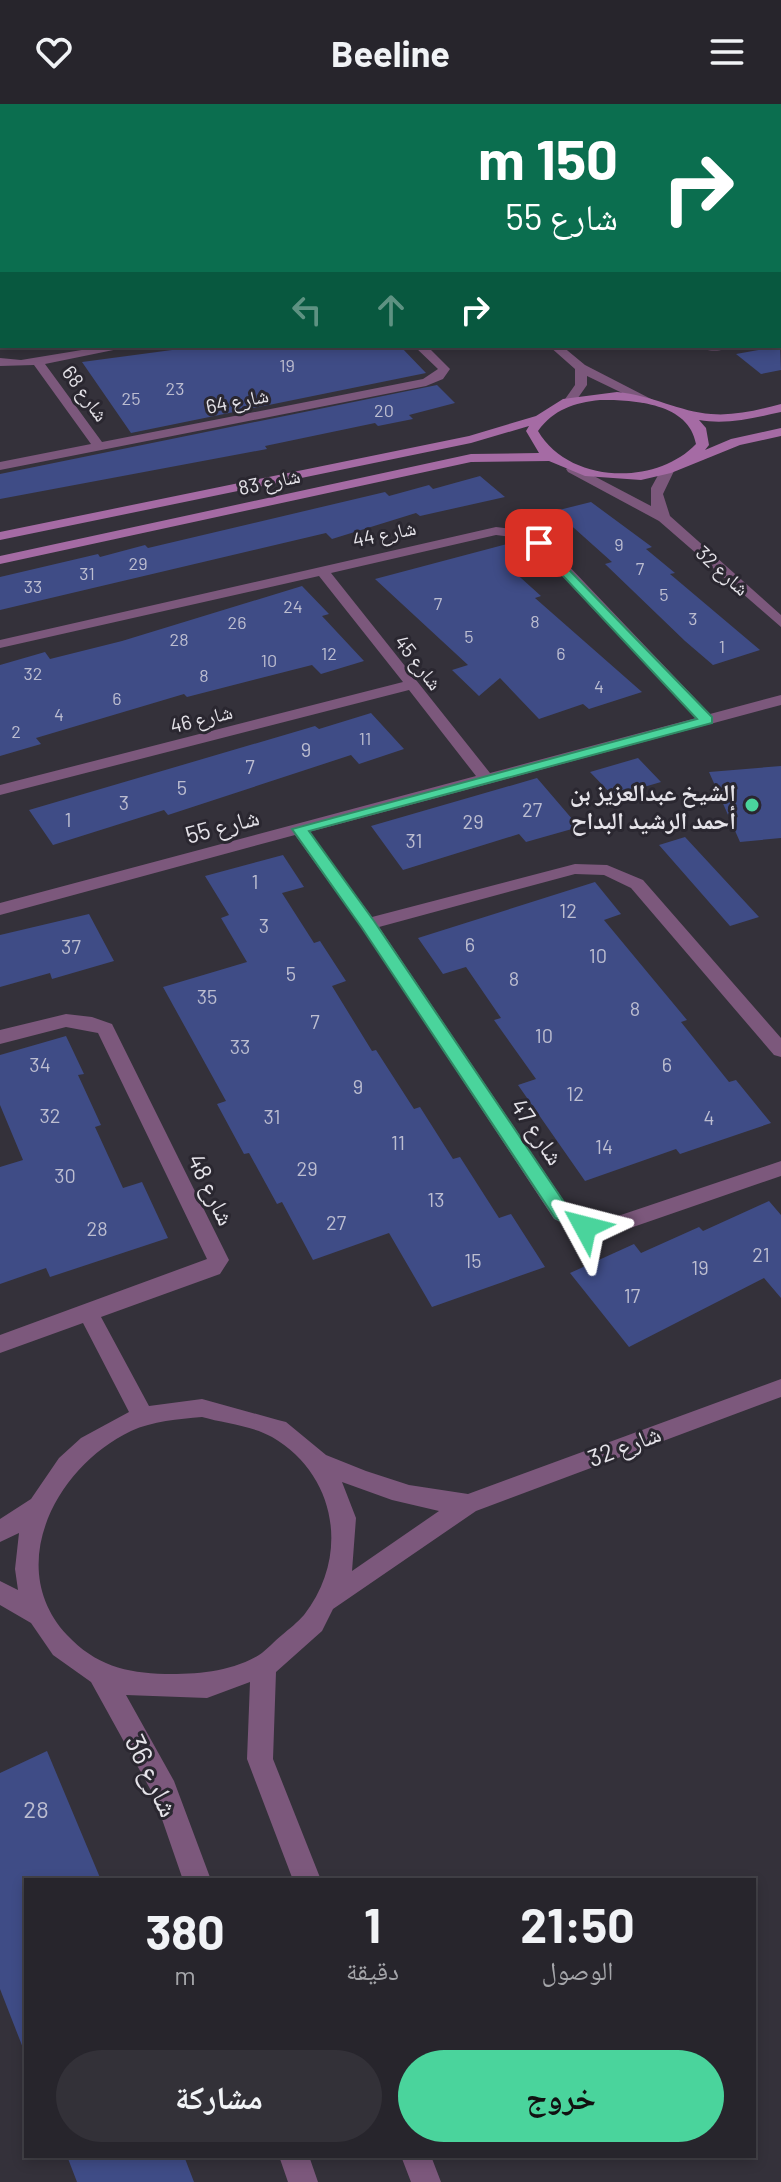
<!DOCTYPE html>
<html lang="ar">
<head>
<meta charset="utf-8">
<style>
	body { margin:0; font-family:Barlow,"Noto Naskh Arabic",sans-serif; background:#333138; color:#f1f3f6; direction:rtl; height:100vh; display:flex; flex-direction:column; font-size:30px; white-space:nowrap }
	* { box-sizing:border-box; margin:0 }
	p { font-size:26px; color:#a4a5a9 }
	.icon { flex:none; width:44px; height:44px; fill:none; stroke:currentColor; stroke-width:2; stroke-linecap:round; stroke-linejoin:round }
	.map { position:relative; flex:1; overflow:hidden; direction:ltr }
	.sheet { position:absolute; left:24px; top:1774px; width:732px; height:280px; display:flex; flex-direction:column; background:#27252c; border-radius:0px; box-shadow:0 4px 12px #0003,0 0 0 2px #434248; direction:rtl }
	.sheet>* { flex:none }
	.top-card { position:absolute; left:0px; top:0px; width:782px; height:244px; box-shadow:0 4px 12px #0003,0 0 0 2px #434248; direction:rtl; background:#0b6e4f; color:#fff; overflow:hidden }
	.pin { position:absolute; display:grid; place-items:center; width:68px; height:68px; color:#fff; margin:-34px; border-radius:16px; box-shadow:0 4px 12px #0006 }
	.me { position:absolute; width:88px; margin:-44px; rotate:308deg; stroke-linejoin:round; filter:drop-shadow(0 0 6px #0008) }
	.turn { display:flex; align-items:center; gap:28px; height:168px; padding:0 32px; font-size:36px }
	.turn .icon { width:104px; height:104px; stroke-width:2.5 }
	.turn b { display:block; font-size:56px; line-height:68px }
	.lanes { display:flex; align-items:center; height:76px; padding:0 32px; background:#0003; justify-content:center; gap:40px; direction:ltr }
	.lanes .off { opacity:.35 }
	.eta { display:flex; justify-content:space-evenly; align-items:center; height:136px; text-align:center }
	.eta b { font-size:48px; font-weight:700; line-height:56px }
	.primary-button { display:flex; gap:16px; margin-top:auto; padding:16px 32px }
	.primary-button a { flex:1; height:92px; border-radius:48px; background:#4ad49c; color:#111; font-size:32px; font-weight:700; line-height:92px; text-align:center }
	.primary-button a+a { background:#333138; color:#f1f3f6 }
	header { display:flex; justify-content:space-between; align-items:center; height:104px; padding:0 32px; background:#27252c; font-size:36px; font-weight:700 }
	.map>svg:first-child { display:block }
</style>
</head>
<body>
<header><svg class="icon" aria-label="menu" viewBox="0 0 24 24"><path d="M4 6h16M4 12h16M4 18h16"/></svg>Beeline<svg class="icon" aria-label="heart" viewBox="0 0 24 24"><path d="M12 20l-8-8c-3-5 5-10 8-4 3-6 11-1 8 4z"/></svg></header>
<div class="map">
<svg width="781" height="2078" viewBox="0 0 781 2078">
	<rect width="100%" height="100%" fill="#34313a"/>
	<path fill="#3f4c86" d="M 202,242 L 400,242 L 426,269 L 131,329 L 82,258 Z
		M 780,242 L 781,266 L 761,270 L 736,250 Z
		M 437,281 L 455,299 L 409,311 L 413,315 L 378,322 L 375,319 L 265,342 L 267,345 L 0,395 L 0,370 Z
		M 480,372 L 505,393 L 420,412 L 416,409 L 332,435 L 326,429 L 0,506 L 0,473 L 98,450 L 100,453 L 145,441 L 148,444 L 385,388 L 389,392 L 429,381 L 433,385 Z
		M 591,398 L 652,443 L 646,445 L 675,469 L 670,470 L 760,546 L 713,561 L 685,537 L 605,460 L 612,458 L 555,407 Z
		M 507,440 L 529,460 L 511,465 L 541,492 L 535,494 L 642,588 L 589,605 L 583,600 L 539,615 L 500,574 L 479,592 L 452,566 L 468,561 L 375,475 Z
		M 302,482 L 329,510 L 322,512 L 364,557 L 321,570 L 312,561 L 187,593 L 184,590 L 36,634 L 41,640 L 0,652 L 0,561 L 45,548 L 50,555 L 122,537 Z
		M 371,609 L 404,645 L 359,660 L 351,651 L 168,711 L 164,706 L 53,741 L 29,706 L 315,622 L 319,625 Z
		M 638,654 L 661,678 L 613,692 L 590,668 Z
		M 781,662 L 781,734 L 740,738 L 709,668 Z
		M 537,674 L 579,723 L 526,738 L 519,730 L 403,766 L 371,722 Z
		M 685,733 L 759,813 L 730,822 L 659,741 Z
		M 283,751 L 304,783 L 282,789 L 314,839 L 320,837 L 346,877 L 332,882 L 372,947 L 376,946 L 414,1005 L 420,1003 L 453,1055 L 460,1053 L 499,1114 L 511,1110 L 545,1163 L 432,1203 L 389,1129 L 313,1156 L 282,1098 L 277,1100 L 249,1049 L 244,1050 L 217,1000 L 226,997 L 163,883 L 247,858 L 221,814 L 229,811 L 205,772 Z
		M 595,778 L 621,810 L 604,816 L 687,916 L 681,918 L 729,978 L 736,976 L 771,1019 L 680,1050 L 676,1045 L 585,1077 L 518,981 L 536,975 L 494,916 L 501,914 L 466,863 L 443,870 L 418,834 Z
		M 89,810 L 114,857 L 52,875 L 50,869 L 0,883 L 0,831 Z
		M 66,932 L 84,970 L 78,971 L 101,1021 L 95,1023 L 123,1084 L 142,1078 L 168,1134 L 50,1173 L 46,1164 L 0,1180 L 0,1063 L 23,1056 L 0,1001 L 0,951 Z
		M 769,1097 L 781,1111 L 781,1194 L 764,1174 L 629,1243 L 570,1169 L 634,1140 L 641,1149 L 699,1123 L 703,1127 Z
		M 47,1647 L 101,1776 L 26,1776 L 26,1943 L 23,1944 L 0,1885 L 0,1669 Z
		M 67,2052 L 184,2052 L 194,2078 L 77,2078 Z"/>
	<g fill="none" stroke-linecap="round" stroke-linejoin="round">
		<path fill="#7c587c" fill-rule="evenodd" d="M 163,0 L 173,0 L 173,2 L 163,2 Z
			M 274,0 L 284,0 L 286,2 L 276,2 Z
			M 472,0 L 482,0 L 484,2 L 474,2 Z
			M 636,0 L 647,0 L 649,2 L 638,2 Z
			M 2,27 L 2,33 L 0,34 L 0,28 Z
			M 0,87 L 2,87 L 0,94 Z
			M 0,115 L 2,115 L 2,124 L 0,124 Z
			M 780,143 L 781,143 L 781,149 L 780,149 Z
			M 0,198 L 2,198 L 2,204 L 0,204 Z
			M 780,228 L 781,228 L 781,236 L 780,236 Z
			M 106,242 L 133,242 L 45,260 L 102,338 L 423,275 L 438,265 L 414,242 L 427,242 L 450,265 L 443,275 L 426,282 L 0,366 L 0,358 L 91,340 L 34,261 L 0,262 L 0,254 L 21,256 Z
			M 549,242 L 562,242 L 585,261 L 653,296 L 643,299 L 587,272 L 587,281 L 573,301 L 565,301 L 563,298 L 575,281 L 575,265 Z
			M 696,242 L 733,242 C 725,248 704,248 696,242 Z
			M 573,361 L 651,402 L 651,384 L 662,364 L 672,364 L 674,367 L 663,390 L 670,412 L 781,511 L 781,523 L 659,417 L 568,368 L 566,365 Z
			M 496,423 L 528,427 L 544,436 L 710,610 L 781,591 L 781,601 L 309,728 L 372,813 L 575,760 L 607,761 L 643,776 L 781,934 L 781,953 L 774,951 L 631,784 L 604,771 L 575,770 L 379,823 L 568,1103 L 588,1115 L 609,1115 L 781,1057 L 781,1072 L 610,1131 L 585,1131 L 554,1115 L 362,824 L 295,731 L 0,811 L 0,799 L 476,672 L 409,586 L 0,691 L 0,681 L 403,578 L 319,472 L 0,544 L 0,536 ZM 496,431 L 520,434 L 534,442 L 696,614 L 490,669 L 331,469 Z
			M 66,910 L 92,913 L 112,920 L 229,1156 L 220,1170 L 101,1213 L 149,1302 L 202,1295 L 278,1316 L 286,1318 L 326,1351 L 366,1367 L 409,1381 L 468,1390 L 781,1275 L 781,1293 L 476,1407 L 333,1505 L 322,1527 L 276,1568 L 273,1655 L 321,1776 L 293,1776 L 247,1655 L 250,1578 L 207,1594 L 126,1591 L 174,1677 L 211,1776 L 183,1776 L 154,1692 L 91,1578 L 53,1551 L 31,1519 L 0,1501 L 0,1477 L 18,1486 L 15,1465 L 19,1429 L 0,1438 L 0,1415 L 31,1395 L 59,1354 L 81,1334 L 129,1308 L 83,1219 L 0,1249 L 0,1231 L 207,1155 L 98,929 L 66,923 L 0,940 L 0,926 ZM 202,1313 C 223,1319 253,1322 272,1333 C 337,1371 350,1452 304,1511 C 298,1518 289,1525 282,1531 C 274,1537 267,1546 259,1551 C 230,1568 198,1570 165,1570 C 126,1569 95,1561 67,1531 C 3,1462 57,1362 131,1327 C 153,1317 178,1315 202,1313 ZM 342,1378 L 392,1396 L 439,1407 L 352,1467 L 356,1414 Z
			M 279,2052 L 309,2052 L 318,2078 L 288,2078 Z
			M 401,2052 L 431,2052 L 441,2078 L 411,2078 Z"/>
		<path fill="#a56ba4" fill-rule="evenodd" d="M 772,0 L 781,0 L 781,5 L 780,2 Z
			M 617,288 C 652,291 680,308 711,310 C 735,312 758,306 781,300 L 781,308 C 753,314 727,321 699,316 L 706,324 L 709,341 L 705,346 L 731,335 L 781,324 L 781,332 L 740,341 L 671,369 L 641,376 L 585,372 L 549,357 L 471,358 L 0,460 L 0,452 L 471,350 L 539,349 L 526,327 L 529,322 L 471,339 L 0,436 L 0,428 L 469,332 L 536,312 L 563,295 ZM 600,296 C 635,296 689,299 696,340 C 656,382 569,380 538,327 C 554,305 574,299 600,296 Z"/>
	</g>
	<path fill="#4ad49c" stroke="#308a65" stroke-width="2" d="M 539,435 L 712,613 L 712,619 L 309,727 L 374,817 L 568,1104 L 595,1123 L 585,1130 L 555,1114 L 362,824 L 292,725 L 697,615 L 535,442 L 533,439 Z"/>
	<circle fill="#4ad49c" stroke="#2a2730" stroke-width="3" cx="752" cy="701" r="8"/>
	<g text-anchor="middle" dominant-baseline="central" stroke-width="6" stroke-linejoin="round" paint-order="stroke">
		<g font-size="18" fill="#bcbdd0">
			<text x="287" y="261">19</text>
			<text x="175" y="284">23</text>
			<text x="131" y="294">25</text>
			<text x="384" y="306">20</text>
			<text x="619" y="440">9</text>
			<text x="138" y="459">29</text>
			<text x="640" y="464">7</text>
			<text x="87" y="469">31</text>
			<text x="33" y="482">33</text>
			<text x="664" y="490">5</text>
			<text x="438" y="499">7</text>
			<text x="293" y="502">24</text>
			<text x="693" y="514">3</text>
			<text x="535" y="517">8</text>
			<text x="237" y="518">26</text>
			<text x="469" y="532">5</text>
			<text x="179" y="535">28</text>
			<text x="722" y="542">1</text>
			<text x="329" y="549">12</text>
			<text x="561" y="549">6</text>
			<text x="269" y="556">10</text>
			<text x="33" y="569">32</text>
			<text x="204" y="571">8</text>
			<text x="599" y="582">4</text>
			<text x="117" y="594">6</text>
			<text x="59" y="610">4</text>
			<text x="16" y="627">2</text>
			<text x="365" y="634">11</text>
		</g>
		<g font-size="20" fill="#e5e3e9" stroke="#2a2730">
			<text transform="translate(86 289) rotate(54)">شارع 68</text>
			<text transform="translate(237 296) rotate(-11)">شارع 64</text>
			<text transform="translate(269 377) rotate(-12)">شارع 83</text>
			<text transform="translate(384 429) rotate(-12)">شارع 44</text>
			<text transform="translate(723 466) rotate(42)">شارع 32</text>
			<text transform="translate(419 558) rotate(52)">شارع 45</text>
			<text transform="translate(201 614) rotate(-14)">شارع 46</text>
		</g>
		<g font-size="20" fill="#bcbdd0">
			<text x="306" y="645">9</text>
			<text x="250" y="662">7</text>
			<text x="182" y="683">5</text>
			<text x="124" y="698">3</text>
			<text x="532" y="705">27</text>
			<text x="68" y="715">1</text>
			<text x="473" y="717">29</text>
			<text x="414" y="736">31</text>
			<text x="255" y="777">1</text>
			<text x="568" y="806">12</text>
			<text x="264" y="821">3</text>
			<text x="470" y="840">6</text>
			<text x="71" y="842">37</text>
			<text x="598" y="851">10</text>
			<text x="291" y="869">5</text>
			<text x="514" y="874">8</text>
			<text x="207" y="892">35</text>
			<text x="635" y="904">8</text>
			<text x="315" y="917">7</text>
			<text x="544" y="931">10</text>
			<text x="240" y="942">33</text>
			<text x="40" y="960">34</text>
			<text x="667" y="960">6</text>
			<text x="358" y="982">9</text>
			<text x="575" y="989">12</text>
			<text x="50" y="1011">32</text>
			<text x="272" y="1012">31</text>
			<text x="709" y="1013">4</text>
			<text x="398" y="1038">11</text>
			<text x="604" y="1042">14</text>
			<text x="307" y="1064">29</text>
			<text x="65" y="1071">30</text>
			<text x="436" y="1095">13</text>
			<text x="336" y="1118">27</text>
			<text x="97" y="1124">28</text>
			<text x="761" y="1150">21</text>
			<text x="473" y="1156">15</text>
			<text x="700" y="1163">19</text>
			<text x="632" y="1191">17</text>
		</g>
		<g font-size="24" font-weight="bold" fill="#e5e3e9" stroke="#2a2730" text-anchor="end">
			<text x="736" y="687">الشيخ عبدالعزيز بن<tspan x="736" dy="28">أحمد الرشيد البداح</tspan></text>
		</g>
		<g font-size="24" fill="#e5e3e9" stroke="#2a2730">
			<text transform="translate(222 721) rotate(-15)">شارع 55</text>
			<text transform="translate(538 1027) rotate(56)">شارع 47</text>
			<text transform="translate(212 1085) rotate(64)">شارع 48</text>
			<text transform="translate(624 1341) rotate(-21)">شارع 32</text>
		</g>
		<g font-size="24" fill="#bcbdd0">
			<text x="36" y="1704">28</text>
		</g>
		<g font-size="28" fill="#e5e3e9" stroke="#2a2730">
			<text transform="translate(153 1671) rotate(64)">شارع 36</text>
		</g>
	</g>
</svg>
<div class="pin" style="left:539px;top:439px;background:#d93025"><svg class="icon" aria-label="arrive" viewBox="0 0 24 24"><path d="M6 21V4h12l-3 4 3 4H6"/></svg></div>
<svg class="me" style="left:585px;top:1123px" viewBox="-20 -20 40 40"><path d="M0-17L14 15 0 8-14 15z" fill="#4ad49c" stroke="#fff" stroke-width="4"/></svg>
<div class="top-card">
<div class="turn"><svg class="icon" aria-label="right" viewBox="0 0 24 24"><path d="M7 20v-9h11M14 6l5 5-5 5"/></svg><div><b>150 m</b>شارع 55</div></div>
<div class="lanes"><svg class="icon off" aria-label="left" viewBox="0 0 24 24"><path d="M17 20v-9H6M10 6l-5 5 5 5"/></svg><svg class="icon off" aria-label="ahead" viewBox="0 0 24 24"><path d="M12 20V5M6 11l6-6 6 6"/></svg><svg class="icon" aria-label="right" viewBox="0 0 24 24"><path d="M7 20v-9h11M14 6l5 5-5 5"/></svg></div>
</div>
<section class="sheet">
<div class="eta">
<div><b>21:50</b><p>الوصول</p></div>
<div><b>1</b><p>دقيقة</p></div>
<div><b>380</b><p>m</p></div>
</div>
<div class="primary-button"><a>خروج</a><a>مشاركة</a></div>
</section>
</div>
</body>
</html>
